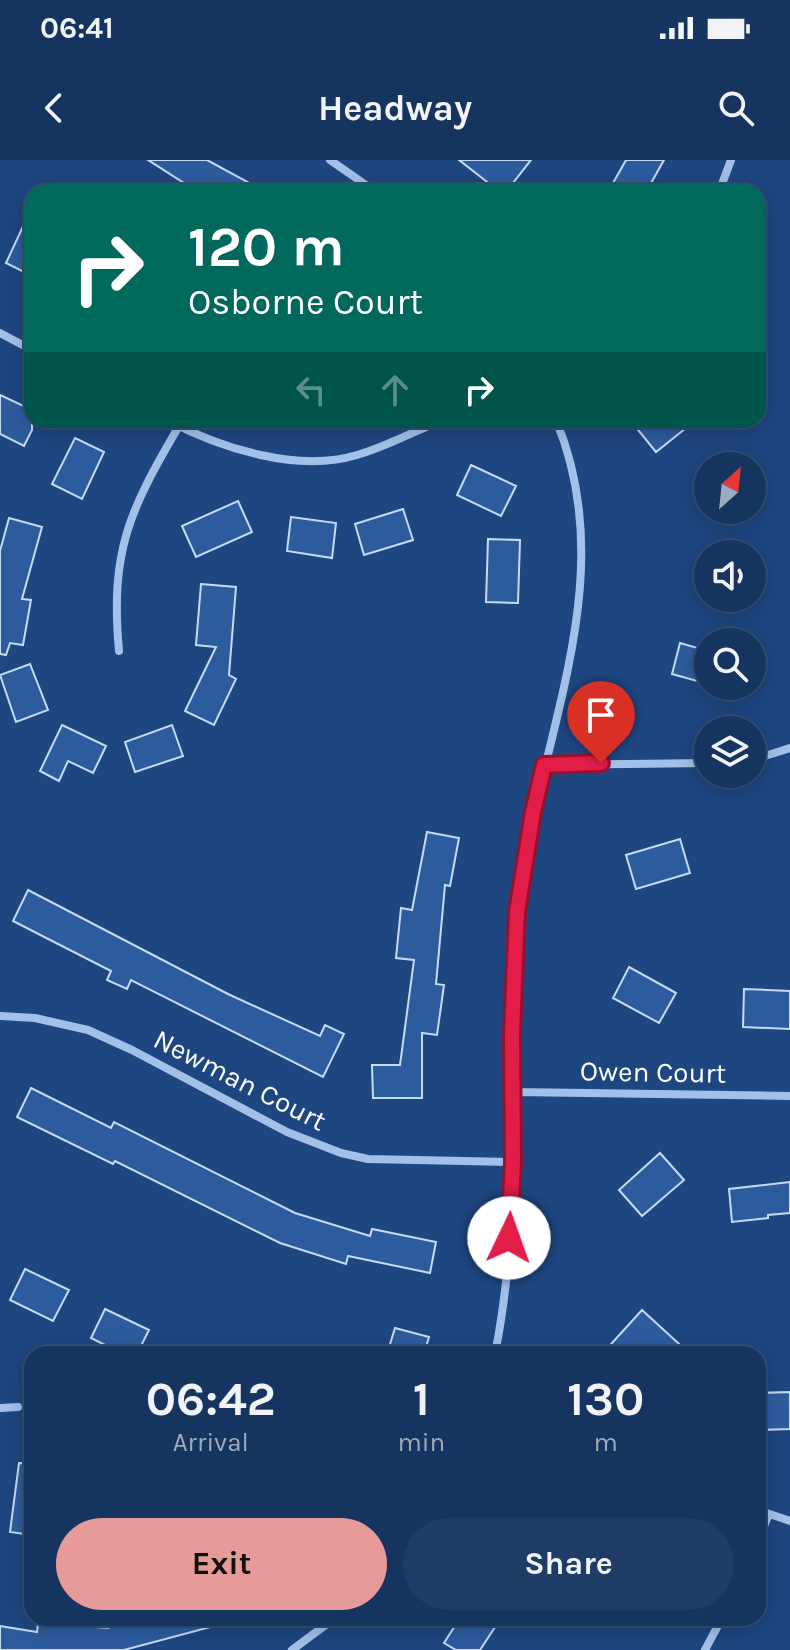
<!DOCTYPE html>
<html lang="en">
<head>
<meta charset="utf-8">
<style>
	body { margin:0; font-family:Karla,sans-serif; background:#1f3c66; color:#f1f3f6; height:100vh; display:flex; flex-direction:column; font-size:30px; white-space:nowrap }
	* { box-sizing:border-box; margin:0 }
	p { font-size:26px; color:#9eaabd }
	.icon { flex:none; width:44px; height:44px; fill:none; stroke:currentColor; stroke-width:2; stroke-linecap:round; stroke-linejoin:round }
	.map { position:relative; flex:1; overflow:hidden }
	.details { position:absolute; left:24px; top:1186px; width:742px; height:280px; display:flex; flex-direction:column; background:#163460; border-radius:24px; box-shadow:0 4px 20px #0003,0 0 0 2px #354f75 }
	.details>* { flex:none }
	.banner { position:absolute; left:24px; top:24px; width:742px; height:244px; border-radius:24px; box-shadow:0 4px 20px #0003,0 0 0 2px #354f75; background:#00695c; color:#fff; overflow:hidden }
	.needle { width:52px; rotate:27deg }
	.controls { position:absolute; left:694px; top:292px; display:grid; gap:16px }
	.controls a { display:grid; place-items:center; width:72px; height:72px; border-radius:50%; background:#163460; box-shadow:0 4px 20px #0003,0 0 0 2px #354f75; font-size:40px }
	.pin { position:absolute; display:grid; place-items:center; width:68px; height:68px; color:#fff; margin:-82px -34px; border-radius:50% 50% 50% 0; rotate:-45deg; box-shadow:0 0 8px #0007 }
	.pin .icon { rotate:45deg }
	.me { position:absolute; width:88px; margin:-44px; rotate:3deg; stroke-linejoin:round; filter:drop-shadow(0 0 6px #0008) }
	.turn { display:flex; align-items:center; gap:28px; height:168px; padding:0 32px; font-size:36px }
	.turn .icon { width:104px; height:104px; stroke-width:2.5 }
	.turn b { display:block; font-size:56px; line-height:68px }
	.lanes { display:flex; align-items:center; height:76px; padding:0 32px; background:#0003; justify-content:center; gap:40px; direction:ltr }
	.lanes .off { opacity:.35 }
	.eta { display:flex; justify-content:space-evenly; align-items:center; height:136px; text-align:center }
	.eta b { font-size:48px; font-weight:700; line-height:56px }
	.button { display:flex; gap:16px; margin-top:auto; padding:16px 32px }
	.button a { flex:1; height:92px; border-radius:48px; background:#e69b98; color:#111; font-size:32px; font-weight:700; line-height:92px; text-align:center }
	.button a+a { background:#1f3c66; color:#f1f3f6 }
	.status { display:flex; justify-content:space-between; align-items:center; height:56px; padding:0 40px; background:#163460; direction:ltr }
	.status svg { height:22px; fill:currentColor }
	header { display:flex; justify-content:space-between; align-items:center; height:104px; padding:0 32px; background:#163460; font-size:36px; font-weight:700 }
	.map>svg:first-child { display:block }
</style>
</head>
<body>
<div class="status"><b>06:41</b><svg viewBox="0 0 49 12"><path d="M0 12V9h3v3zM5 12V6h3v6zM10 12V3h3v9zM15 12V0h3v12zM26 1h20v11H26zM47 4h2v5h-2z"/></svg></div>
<header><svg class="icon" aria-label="back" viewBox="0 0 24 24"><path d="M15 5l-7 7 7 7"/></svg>Headway<svg class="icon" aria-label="search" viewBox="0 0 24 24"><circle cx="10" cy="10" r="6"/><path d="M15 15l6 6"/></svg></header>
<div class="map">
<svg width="790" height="1490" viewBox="0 0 790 1490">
	<rect width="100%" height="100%" fill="#1e4680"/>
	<path fill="#2d5c9e" stroke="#c7dbf6" stroke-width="2" d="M 148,0 L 207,0 L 266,32 L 198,32 Z
		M 459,0 L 531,0 L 506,32 L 500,32 Z
		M 626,0 L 664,0 L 646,32 L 608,32 Z
		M 32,47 L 32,116 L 6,103 Z
		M 0,235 L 32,250 L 32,270 L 24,286 L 0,274 Z
		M 630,260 L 696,260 L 656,292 Z
		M 75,278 L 104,292 L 82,339 L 52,324 Z
		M 471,305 L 516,326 L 501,356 L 457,335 Z
		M 238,341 L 252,372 L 196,397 L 182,366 Z
		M 403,349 L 413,380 L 364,395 L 355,364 Z
		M 291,357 L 336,363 L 332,398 L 287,391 Z
		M 9,358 L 42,367 L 22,439 L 31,440 L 23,485 L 10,483 L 6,495 L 0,494 L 0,391 Z
		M 488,379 L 520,380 L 518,443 L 486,442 Z
		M 201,424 L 236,427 L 229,515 L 236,519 L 214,565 L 185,551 L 216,487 L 196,485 Z
		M 680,483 L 708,491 L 708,524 L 672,514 Z
		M 30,504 L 48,550 L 16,562 L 0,515 Z
		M 62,565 L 106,586 L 93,613 L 68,601 L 59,621 L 40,611 Z
		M 172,565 L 183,596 L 135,612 L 125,582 Z
		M 427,672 L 459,678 L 450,726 L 445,725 L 436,824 L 444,825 L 437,875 L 422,873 L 422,938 L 373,938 L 372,905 L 400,905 L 414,800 L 396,798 L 401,748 L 412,750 Z
		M 680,679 L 690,713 L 636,729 L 626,695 Z
		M 28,730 L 228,834 L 320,876 L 325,865 L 344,874 L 323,917 L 131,820 L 127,829 L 107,820 L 111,811 L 13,761 Z
		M 629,807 L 676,833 L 659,863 L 613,838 Z
		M 744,829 L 790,831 L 790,869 L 743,867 Z
		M 31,928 L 111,968 L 114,962 L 295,1053 L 370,1076 L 372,1069 L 436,1082 L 430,1113 L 348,1096 L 346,1104 L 280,1083 L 115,1001 L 113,1004 L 17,957 Z
		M 660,993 L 684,1020 L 642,1056 L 619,1030 Z
		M 790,1022 L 790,1053 L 768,1055 L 768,1058 L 732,1062 L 729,1029 Z
		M 25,1109 L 69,1130 L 53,1161 L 10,1140 Z
		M 105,1149 L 149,1170 L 137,1194 L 123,1194 L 91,1178 Z
		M 642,1150 L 690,1194 L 602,1194 Z
		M 395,1168 L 429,1177 L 424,1194 L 387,1194 Z
		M 790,1232 L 790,1269 L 758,1270 L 758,1233 Z
		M 19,1303 L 32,1304 L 32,1375 L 10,1372 Z
		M 106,1458 L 217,1458 L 218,1465 L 124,1490 L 0,1490 L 0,1466 L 37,1472 L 38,1463 L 108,1468 Z
		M 460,1458 L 501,1458 L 480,1490 L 456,1490 L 444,1483 Z"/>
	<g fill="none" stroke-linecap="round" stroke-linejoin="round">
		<path stroke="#a3c0e9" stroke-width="8" d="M 330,0 L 376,32
			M 719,32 L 731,0
			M 0,173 L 32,190
			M 167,260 C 220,288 297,313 357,295 C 386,287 414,271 443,260
			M 119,491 C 110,391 129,351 179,266
			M 752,600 L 790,588
			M 544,605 L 708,603
			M 0,856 L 35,858 L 88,870 L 132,890 L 287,972 L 341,993 L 368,999 L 513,1002
			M 514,932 L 790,936
			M 495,1194 C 512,1109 514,1021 514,935 C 514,874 512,814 517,753 C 533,588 625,425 556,260
			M 0,1248 L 18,1247
			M 758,1350 L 790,1361
			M 758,1381 L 769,1354
			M 292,1490 L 335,1458
			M 705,1490 L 722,1458"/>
	</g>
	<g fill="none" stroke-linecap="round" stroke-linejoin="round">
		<g stroke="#92132f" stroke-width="20">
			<path id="route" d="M 509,1078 L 513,1002 L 512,874 L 517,752 L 533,652 L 544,605 L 601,603"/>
		</g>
		<use href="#route" stroke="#e11d48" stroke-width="14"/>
	</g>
	<g text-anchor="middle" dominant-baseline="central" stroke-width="8" stroke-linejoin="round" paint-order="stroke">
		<g font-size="28" fill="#fff" stroke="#1e4680">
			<text transform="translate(653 912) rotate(1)">Owen Court</text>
			<text transform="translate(240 920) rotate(27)">Newman Court</text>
		</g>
	</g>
</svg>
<div class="controls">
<a><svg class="needle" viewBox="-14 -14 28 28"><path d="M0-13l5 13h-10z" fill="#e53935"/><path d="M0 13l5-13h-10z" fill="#9eaabd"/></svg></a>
<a><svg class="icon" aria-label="sound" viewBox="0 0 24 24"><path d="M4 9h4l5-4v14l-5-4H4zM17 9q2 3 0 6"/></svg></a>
<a><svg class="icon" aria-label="search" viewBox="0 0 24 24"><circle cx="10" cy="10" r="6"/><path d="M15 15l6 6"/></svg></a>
<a><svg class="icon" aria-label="layers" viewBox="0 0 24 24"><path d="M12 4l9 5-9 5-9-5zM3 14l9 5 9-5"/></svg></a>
</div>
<div class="pin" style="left:601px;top:603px;background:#d93025"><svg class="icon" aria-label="arrive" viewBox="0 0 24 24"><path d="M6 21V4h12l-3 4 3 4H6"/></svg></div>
<svg class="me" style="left:509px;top:1078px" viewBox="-20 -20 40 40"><circle r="19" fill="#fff"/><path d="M0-13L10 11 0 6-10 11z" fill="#e11d48"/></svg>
<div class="banner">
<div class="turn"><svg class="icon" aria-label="right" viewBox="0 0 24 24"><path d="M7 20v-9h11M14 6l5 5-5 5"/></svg><div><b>120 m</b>Osborne Court</div></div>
<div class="lanes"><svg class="icon off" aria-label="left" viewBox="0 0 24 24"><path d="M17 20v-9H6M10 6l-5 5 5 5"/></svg><svg class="icon off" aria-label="ahead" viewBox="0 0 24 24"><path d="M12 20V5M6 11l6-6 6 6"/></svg><svg class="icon" aria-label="right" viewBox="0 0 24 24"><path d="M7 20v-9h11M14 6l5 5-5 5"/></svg></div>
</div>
<section class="details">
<div class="eta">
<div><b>06:42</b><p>Arrival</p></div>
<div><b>1</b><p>min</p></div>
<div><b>130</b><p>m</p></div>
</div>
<div class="button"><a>Exit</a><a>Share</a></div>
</section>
</div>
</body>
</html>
